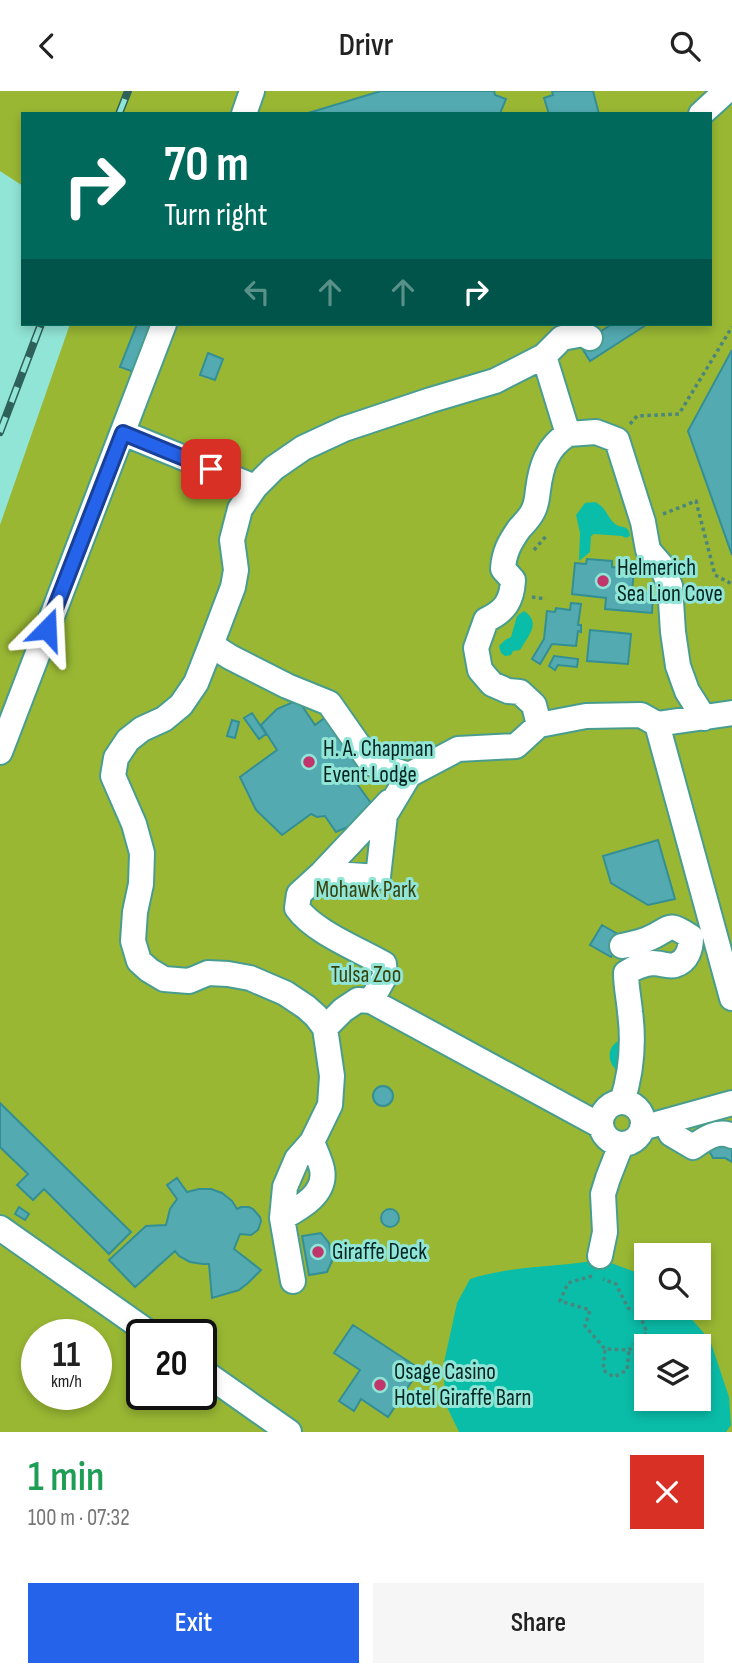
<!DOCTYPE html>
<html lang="en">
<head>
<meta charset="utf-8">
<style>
	body { margin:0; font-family:"Sofia Sans Condensed",sans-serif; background:#f6f6f6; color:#222; height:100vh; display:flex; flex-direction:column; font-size:26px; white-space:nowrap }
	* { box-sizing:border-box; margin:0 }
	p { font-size:23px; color:#767676 }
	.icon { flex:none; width:38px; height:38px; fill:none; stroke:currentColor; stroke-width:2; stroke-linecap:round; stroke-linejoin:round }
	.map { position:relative; height:1341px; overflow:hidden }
	.panel { display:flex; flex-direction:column; background:#fff; flex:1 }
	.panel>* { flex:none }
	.guide { position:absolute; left:21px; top:21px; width:691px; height:214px; border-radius:0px; box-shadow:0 4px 10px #0003; background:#00695c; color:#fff; overflow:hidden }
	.fabs { position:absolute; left:634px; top:1152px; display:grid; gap:14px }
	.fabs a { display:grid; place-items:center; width:77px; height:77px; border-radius:0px; background:#fff; box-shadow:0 4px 10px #0003; font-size:35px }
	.speed { position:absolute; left:21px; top:1228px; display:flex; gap:14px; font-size:35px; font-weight:700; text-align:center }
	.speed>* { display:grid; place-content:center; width:91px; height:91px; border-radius:50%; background:#fff; box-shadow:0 4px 10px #0003; line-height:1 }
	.speed small { font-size:18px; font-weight:400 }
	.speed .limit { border:4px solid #111; border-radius:10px; background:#fff; color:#111 }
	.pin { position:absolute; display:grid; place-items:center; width:60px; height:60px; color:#fff; margin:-30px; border-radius:14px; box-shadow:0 4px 10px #0006 }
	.me { position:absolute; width:77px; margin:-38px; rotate:21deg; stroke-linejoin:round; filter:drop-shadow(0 0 5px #0008) }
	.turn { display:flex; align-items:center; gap:24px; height:147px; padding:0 28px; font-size:32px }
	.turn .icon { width:91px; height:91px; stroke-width:2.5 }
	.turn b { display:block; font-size:49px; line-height:60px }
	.lanes { display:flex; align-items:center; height:66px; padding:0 28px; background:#0003; justify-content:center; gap:35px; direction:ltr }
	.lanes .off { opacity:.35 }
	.round { display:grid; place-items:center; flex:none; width:74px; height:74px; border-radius:0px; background:#f6f6f6 }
	.headline { display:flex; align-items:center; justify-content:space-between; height:119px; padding:0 28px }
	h1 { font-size:42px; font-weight:600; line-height:52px; color:#1e9e55 }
	.primary-button { display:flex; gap:14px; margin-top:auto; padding:14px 28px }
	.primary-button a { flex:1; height:80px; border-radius:0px; background:#2563eb; color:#fff; font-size:28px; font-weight:600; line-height:80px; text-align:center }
	.primary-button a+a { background:#f6f6f6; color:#222 }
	header { display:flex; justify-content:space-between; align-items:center; height:91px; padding:0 28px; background:#fff; font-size:32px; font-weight:600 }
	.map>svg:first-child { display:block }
</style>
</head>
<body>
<header><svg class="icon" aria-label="back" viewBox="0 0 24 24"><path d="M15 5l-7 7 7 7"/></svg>Drivr<svg class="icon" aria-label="search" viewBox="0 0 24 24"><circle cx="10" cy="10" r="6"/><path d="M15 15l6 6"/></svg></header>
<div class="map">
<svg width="732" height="1341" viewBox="0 0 732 1341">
	<rect width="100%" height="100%" fill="#91e5d6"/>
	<path fill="#99b733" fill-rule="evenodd" d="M 0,0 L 732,0 L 732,1341 L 0,1341 L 0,434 L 70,233 L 710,233 L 710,23 L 23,23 L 23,95 L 0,80 ZM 646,1164 L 698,1164 L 698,1216 L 646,1216 ZM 37,1244 L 96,1244 L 96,1304 L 37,1304 ZM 142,1244 L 201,1244 L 201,1304 L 142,1304 ZM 646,1255 L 698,1255 L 698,1307 L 646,1307 Z"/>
	<path fill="#0abda9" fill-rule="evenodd" d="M 595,411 C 606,416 606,424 614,432 C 622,439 628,432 630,445 L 626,447 L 622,445 L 594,443 L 591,445 L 590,461 L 579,470 L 580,442 L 576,424 L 585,412 Z
		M 524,520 C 542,532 528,545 520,559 L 513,560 L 511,564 L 505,565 L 501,562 L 499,555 L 505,549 L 511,546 L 517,525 Z
		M 618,950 L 622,951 L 617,980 C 608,971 606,958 618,950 Z
		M 586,1171 L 611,1172 L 646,1185 L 646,1216 L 681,1216 L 710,1249 L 729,1306 L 731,1334 L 726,1341 L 459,1341 L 446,1314 L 443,1276 L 457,1212 L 470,1188 C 507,1176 547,1176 586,1171 ZM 646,1255 L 698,1255 L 698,1307 L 646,1307 Z"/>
	<path fill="#53abb1" stroke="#348f95" stroke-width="2" d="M 381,0 L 494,0 L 495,4 L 506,8 L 501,20 L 501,23 L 305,23 Z
		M 552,0 L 593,0 L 599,23 L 549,23 L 544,7 L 553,4 Z
		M 137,233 L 156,233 L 137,282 L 120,276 Z
		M 612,233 L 646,233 L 646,234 L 590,270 L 580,254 Z
		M 732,259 L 732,464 L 688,340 Z
		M 208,262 L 223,268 L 215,289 L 200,284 Z
		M 587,468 L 612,470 L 612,476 L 634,478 L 632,501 L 653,503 L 652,522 L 605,518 L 606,507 L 572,503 L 575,472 L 586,473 Z
		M 571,512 L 581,513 L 578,534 L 581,534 L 581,541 L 578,540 L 576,555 L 552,553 L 540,573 L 532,568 L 544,548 L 547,520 L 555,521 L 556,517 L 570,519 Z
		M 590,539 L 631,543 L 628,573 L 587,570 Z
		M 554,565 L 578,568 L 577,576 L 558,574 L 555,579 L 549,575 Z
		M 298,609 L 315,634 L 326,626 L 366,683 L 355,690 L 373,715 L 357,732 L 336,741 L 325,725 L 317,726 L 311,723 L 282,744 L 256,719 L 240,686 L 277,659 L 261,634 L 277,618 Z
		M 252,622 L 266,643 L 259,648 L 244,627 Z
		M 232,629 L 239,631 L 235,647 L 227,645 Z
		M 658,749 L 675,808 L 648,814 L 611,792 L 603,765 Z
		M 602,834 L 623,846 L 611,866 L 590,854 Z
		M373 1005a10 10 0 1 1 20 0a10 10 0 1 1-20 0Z
		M 0,1012 L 131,1141 L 109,1163 L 44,1098 L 33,1109 L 17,1094 L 28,1083 L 0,1056 Z
		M 732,1053 L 732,1071 L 725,1067 L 713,1067 L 706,1054 Z
		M 177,1087 L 187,1101 L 199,1098 L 211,1098 L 222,1102 L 232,1110 L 237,1118 L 241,1116 L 249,1116 L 253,1118 L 260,1126 L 261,1130 L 258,1139 L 251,1144 L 240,1143 L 234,1158 L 261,1179 L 248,1192 L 239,1199 L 212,1207 L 209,1173 L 203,1173 L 190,1171 L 179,1165 L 175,1160 L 135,1196 L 109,1169 L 146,1135 L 166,1134 L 170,1118 L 177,1108 L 167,1094 Z
		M 19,1116 L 29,1123 L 25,1129 L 15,1123 Z
		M381 1127a9 9 0 1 1 18 0a9 9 0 1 1-18 0Z
		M 321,1142 L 329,1152 L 332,1170 L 327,1181 L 309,1184 L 302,1145 Z
		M 353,1234 L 420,1278 L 388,1326 L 361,1308 L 354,1320 L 339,1310 L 360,1279 L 334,1262 Z"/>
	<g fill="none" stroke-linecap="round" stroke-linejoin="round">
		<g stroke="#499d8f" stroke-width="28">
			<path id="minor" d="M 244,23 L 252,0
				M 701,23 L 724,2
				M 544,265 L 568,343 L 596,341 L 617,349 L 643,431 L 648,459 L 661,474 L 670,495 L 673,541 L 678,575 L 687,600 L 704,627
				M 123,342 L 255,396
				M 211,554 L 196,592 L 181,614 L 164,628 L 142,638 L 128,649 L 116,667 L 113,685 L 134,733 L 142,762 L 141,793 L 135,821 L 133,850 L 139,870 L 149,879 L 164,888 L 189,890 L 208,882 L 228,883 L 250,887 L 285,902 L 306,916 L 316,925 L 325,937
				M 657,633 L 732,907
				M 539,634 L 534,614 L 520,601 L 508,600 L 492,593 L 480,579 L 476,557 L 486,529 C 505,520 512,510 513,489 L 503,478 C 504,461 510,451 519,438 C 524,432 530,427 533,420 C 537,413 537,406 538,399 C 541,375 547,356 568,343
				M 0,661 L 164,233
				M 409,684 L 371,672 L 329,612 L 287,595 L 230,566 L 211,554 L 233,496 L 236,479 L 232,449 L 240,418 L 255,396 L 274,377 L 303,357 L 344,338 L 431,309 L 495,290 L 544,265 L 562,247 L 583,243 L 590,247
				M 322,782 L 389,711
				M 371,910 L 601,1035
				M 622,1011 C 631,983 634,951 630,921 C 629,908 626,896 626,882 C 635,876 642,873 653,872 C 660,872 669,876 675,874 C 688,870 691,857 691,846 C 667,830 672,837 650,847 C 642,851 631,853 622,855
				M601 1032a21 21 0 1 1 42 0a21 21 0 1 1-42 0Z
				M 665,1031 L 671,1043 L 693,1056 C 704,1048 718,1038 732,1045
				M 642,1037 L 732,1012
				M 282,1127 C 300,1117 327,1103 322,1078 C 320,1069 315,1059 312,1051
				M 0,1137 L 152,1244
				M 600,1165 L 605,1141 L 603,1103 L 608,1087 L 619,1059 L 623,1053
				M 293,1190 L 282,1127 L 285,1096 L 297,1068 L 312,1051 L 330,1014 L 332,985 L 325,937 L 343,919 L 358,909 L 371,910 L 385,885 L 384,873 C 358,858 314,841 297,817 L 299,803 L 322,782 L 378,786 L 385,724 L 409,684 L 458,658 L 516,655 L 539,634 L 586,625 L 641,624 L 657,633 L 732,622
				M 201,1279 L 289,1341"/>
		</g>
		<path stroke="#4a867c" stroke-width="3.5" stroke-dasharray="3.5 3.5" stroke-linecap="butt" d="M 630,333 L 637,325 L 679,323 L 732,236
			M 663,423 L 696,410 L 715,484 L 732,493
			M 534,459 L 547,444
			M 532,506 L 546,508
			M 592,1185 L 568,1192 L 560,1210 L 590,1219 L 585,1235 L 605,1258 L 629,1259 L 647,1242 L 639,1222 L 628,1217 L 616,1193 L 603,1188
			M 605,1259 L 603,1279 L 614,1286 L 627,1279 L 629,1259"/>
		<use href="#minor" stroke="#fff" stroke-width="24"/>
		<g stroke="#2e6159" stroke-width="8">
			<path id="rail" d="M 119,23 L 128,0
				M 0,341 L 41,233"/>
		</g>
		<use href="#rail" stroke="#91e5d6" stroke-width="5" stroke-dasharray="16" stroke-linecap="butt"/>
	</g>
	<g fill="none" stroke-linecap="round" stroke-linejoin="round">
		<g stroke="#184099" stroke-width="18">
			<path id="route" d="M 47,538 L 123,342 L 211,378"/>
		</g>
		<use href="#route" stroke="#2563eb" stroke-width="12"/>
	</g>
	<g fill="#c0356b" stroke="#91e5d6" stroke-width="2.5">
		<circle cx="603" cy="490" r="7"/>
		<circle cx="309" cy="671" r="7"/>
		<circle cx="318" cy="1161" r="7"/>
		<circle cx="380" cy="1294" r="7"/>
	</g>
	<g text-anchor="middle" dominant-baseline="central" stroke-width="6" stroke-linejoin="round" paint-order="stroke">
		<g font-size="23" fill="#00241f" stroke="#91e5d6" text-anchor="start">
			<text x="617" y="477">Helmerich<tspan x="617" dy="26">Sea Lion Cove</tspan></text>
			<text x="323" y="658">H. A. Chapman<tspan x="323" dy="26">Event Lodge</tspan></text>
			<text x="332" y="1161">Giraffe Deck</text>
			<text x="394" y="1281">Osage Casino<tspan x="394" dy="26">Hotel Giraffe Barn</tspan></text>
		</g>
		<g font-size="23" fill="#37430e" stroke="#91e5d6">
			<text x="366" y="799">Mohawk Park</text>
			<text x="366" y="884">Tulsa Zoo</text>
		</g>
	</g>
</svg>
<div class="fabs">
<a><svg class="icon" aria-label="search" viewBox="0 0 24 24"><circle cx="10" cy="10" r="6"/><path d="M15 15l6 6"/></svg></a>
<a><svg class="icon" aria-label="layers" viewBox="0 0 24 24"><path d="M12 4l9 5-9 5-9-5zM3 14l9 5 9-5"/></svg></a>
</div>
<div class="speed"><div>11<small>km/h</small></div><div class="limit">20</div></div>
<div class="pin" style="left:211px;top:378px;background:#d93025"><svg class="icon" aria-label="arrive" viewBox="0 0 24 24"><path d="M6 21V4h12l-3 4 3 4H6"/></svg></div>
<svg class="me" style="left:47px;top:538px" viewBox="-20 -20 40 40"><path d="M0-17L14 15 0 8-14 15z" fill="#2563eb" stroke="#fff" stroke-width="4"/></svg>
<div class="guide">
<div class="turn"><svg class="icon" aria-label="right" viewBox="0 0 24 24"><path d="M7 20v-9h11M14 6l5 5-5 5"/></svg><div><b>70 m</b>Turn right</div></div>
<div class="lanes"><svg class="icon off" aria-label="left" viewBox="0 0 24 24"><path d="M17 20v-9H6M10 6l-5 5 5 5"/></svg><svg class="icon off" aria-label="ahead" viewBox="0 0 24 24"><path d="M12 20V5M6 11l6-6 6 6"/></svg><svg class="icon off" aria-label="ahead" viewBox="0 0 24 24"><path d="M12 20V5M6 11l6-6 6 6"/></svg><svg class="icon" aria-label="right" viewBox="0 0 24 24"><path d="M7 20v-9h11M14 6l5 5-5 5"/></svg></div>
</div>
</div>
<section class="panel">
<div class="headline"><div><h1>1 min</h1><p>100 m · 07:32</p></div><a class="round" style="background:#d93025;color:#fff"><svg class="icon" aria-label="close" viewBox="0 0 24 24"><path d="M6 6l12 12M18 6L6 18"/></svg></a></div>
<div class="primary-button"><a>Exit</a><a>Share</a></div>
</section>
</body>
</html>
